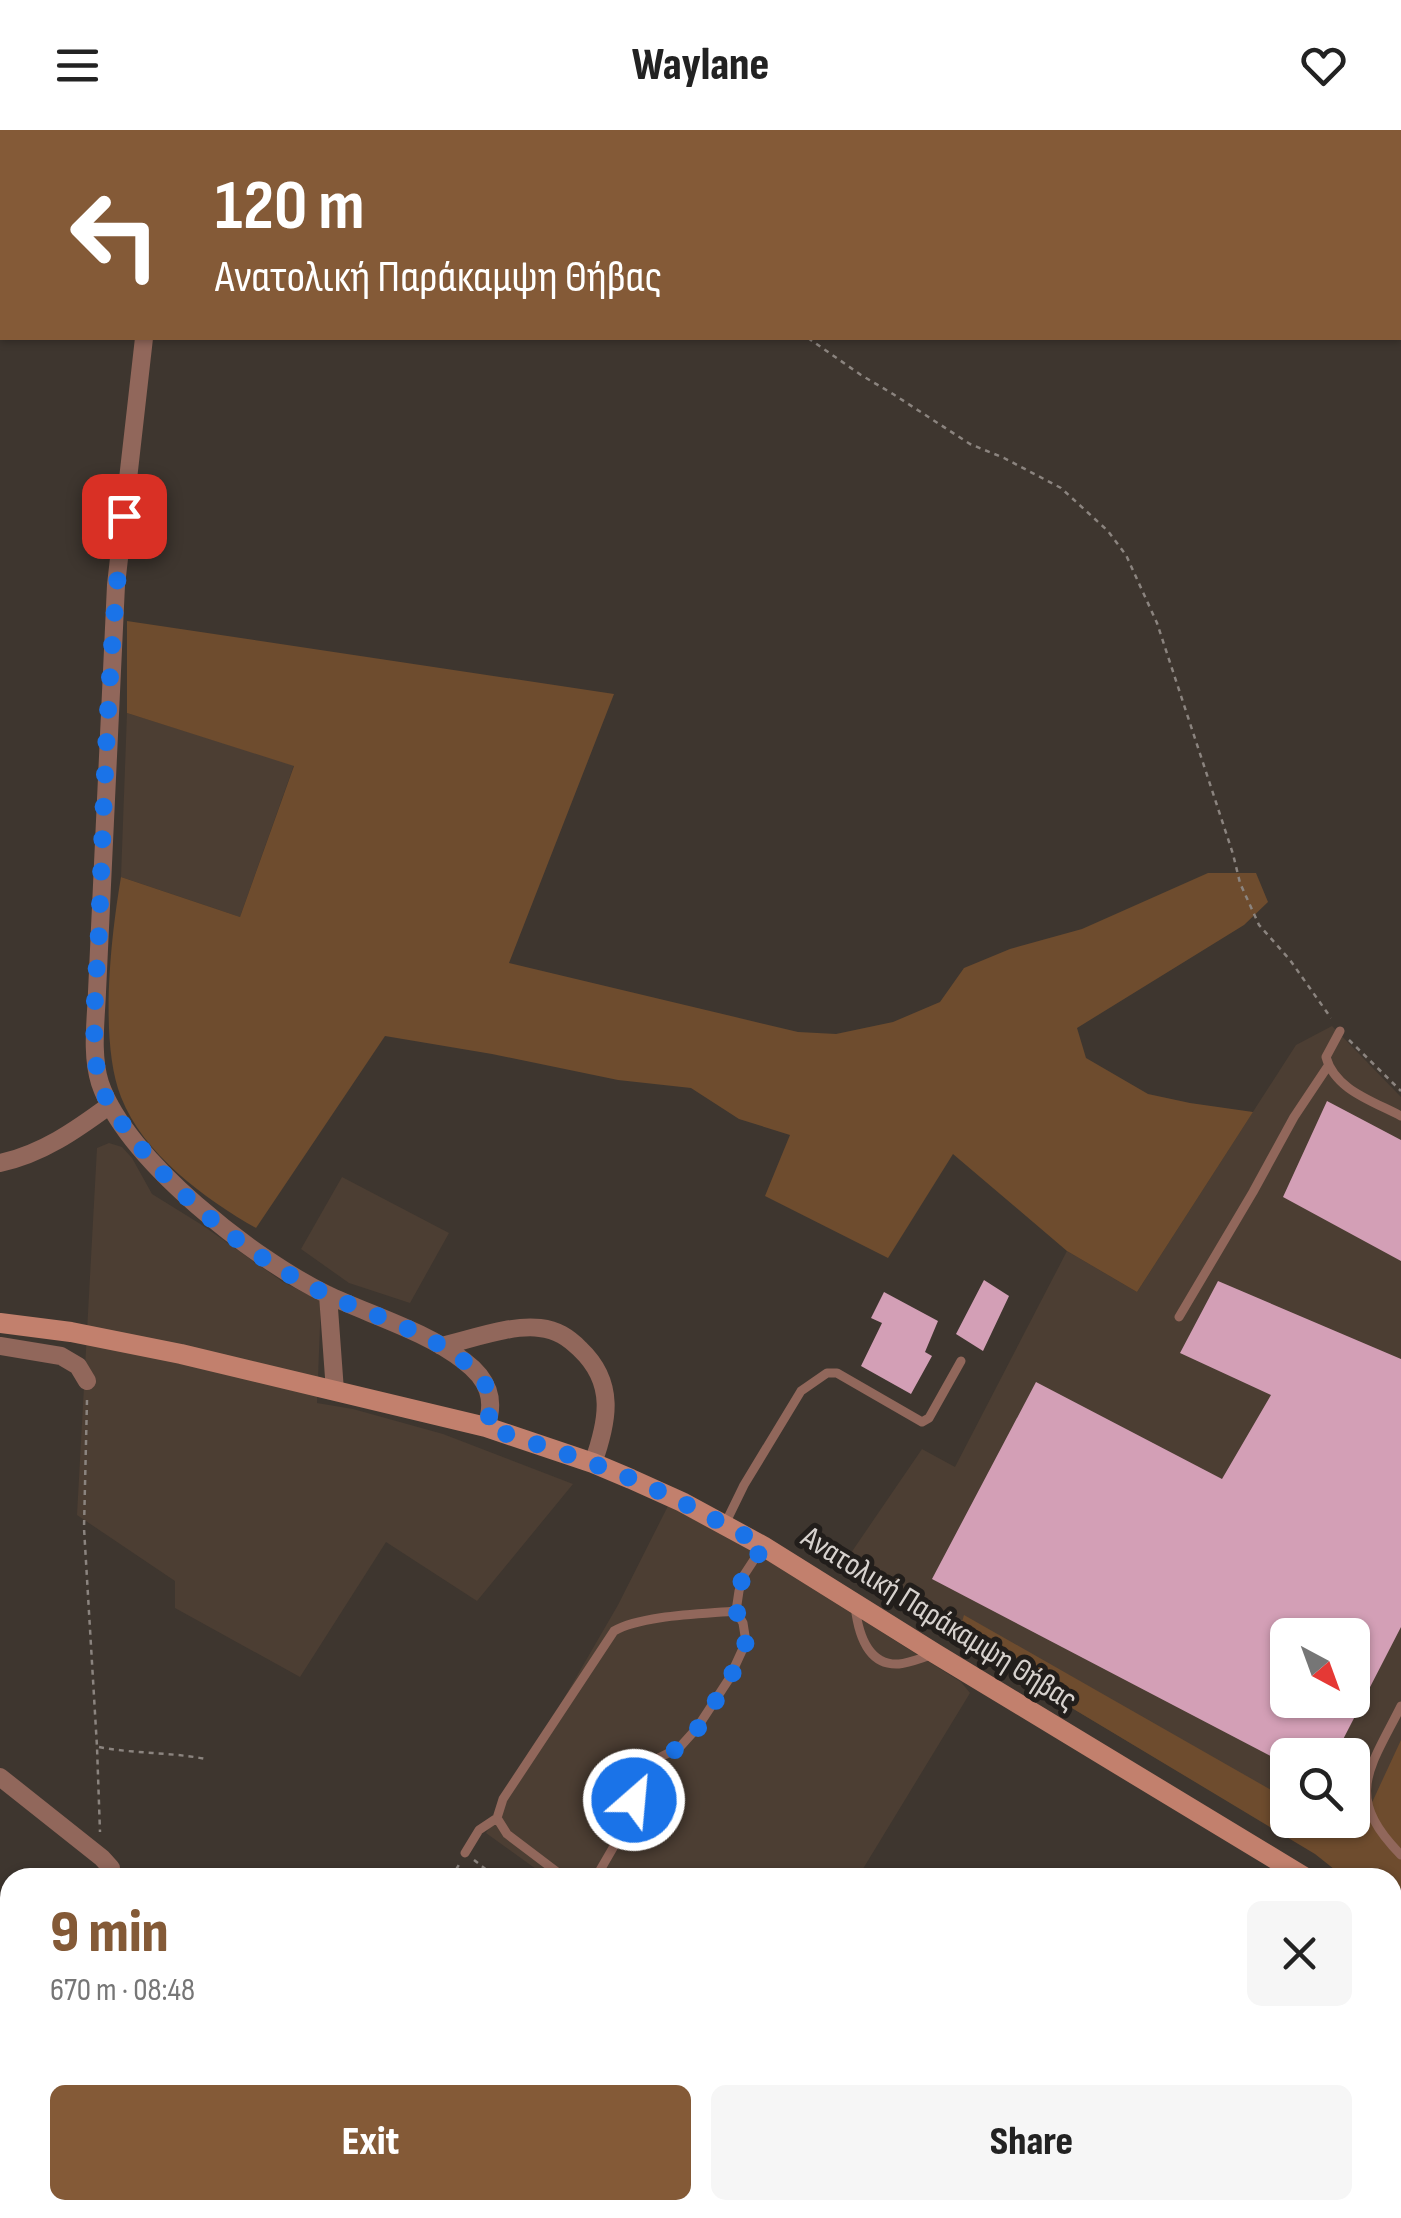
<!DOCTYPE html>
<html lang="en">
<head>
<meta charset="utf-8">
<style>
	body { margin:0; font-family:"Sofia Sans Condensed",sans-serif; background:#f6f6f6; color:#222; height:100vh; display:flex; flex-direction:column; font-size:38px; white-space:nowrap }
	* { box-sizing:border-box; margin:0 }
	p { font-size:32px; color:#767676 }
	.icon { flex:none; width:55px; height:55px; fill:none; stroke:currentColor; stroke-width:2; stroke-linecap:round; stroke-linejoin:round }
	.map { position:relative; flex:1; overflow:hidden }
	.panel { position:absolute; left:0px; top:1738px; width:1402px; height:352px; display:flex; flex-direction:column; background:#fff; border-radius:30px 30px 0 0; box-shadow:0 2px 8px #0004 }
	.panel>* { flex:none }
	.top-card { position:absolute; left:0px; top:0px; width:1402px; height:210px; box-shadow:0 2px 8px #0004; background:#845a37; color:#fff; overflow:hidden }
	.needle { width:65px; rotate:139deg }
	.fabs { position:absolute; left:1270px; top:1488px; display:grid; gap:20px }
	.fabs a { display:grid; place-items:center; width:100px; height:100px; border-radius:15px; background:#fff; box-shadow:0 2px 8px #0004; font-size:50px }
	.pin { position:absolute; display:grid; place-items:center; width:85px; height:85px; color:#fff; margin:-42px; border-radius:20px; box-shadow:0 5px 15px #0006 }
	.me { position:absolute; width:110px; margin:-55px; rotate:27deg; stroke-linejoin:round; filter:drop-shadow(0 0 8px #0008) }
	.turn { display:flex; align-items:center; gap:35px; height:210px; padding:0 50px; font-size:45px }
	.turn .icon { width:130px; height:130px; stroke-width:2.5 }
	.turn b { display:block; font-size:70px; line-height:85px }
	.round { display:grid; place-items:center; flex:none; width:105px; height:105px; border-radius:15px; background:#f6f6f6 }
	.overview { display:flex; align-items:center; justify-content:space-between; height:170px; padding:0 50px }
	h1 { font-size:60px; font-weight:800; line-height:75px; color:#845a37 }
	.primary-button { display:flex; gap:20px; margin-top:auto; padding:20px 50px }
	.primary-button a { flex:1; height:115px; border-radius:15px; background:#845a37; color:#fff; font-size:40px; font-weight:800; line-height:115px; text-align:center }
	.primary-button a+a { background:#f6f6f6; color:#222 }
	header { display:flex; justify-content:space-between; align-items:center; height:130px; padding:0 50px; background:#fff; font-size:45px; font-weight:800 }
	.map>svg:first-child { display:block }
</style>
</head>
<body>
<header><svg class="icon" aria-label="menu" viewBox="0 0 24 24"><path d="M4 6h16M4 12h16M4 18h16"/></svg>Waylane<svg class="icon" aria-label="heart" viewBox="0 0 24 24"><path d="M12 20l-8-8c-3-5 5-10 8-4 3-6 11-1 8 4z"/></svg></header>
<div class="map">
<svg width="1401" height="2088" viewBox="0 0 1401 2088">
	<rect width="100%" height="100%" fill="#3e362f"/>
	<path fill="#4c3e33" fill-rule="evenodd" d="M 127,583 L 294,635 L 240,787 L 121,747 Z
		M 1332,896 L 1401,967 L 1401,1615 L 1341,1739 L 840,1439 L 922,1319 L 955,1337 L 1067,1121 L 1137,1162 L 1296,915 ZM 1288,1505 L 1352,1505 L 1352,1570 L 1288,1570 ZM 1288,1625 L 1352,1625 L 1352,1690 L 1288,1690 Z
		M 109,1013 L 122,1017 L 132,1028 L 152,1064 L 202,1095 L 283,1152 L 321,1171 L 317,1273 L 353,1279 L 443,1304 L 573,1354 L 477,1471 L 386,1412 L 300,1547 L 175,1478 L 175,1451 L 77,1385 L 97,1018 Z
		M 342,1047 L 449,1103 L 410,1173 L 349,1153 L 301,1119 Z
		M 668,1376 L 730,1407 L 961,1552 L 970,1563 L 858,1747 L 547,1747 L 486,1703 L 618,1475 Z
		M 518,2080 L 693,2080 L 687,2088 L 524,2088 Z"/>
	<path fill="#6e4c2e" d="M 127,491 L 614,564 L 509,833 L 798,902 L 836,904 L 893,892 L 940,872 L 964,838 L 1010,819 L 1082,799 L 1208,743 L 1256,743 L 1268,772 L 1244,795 L 1077,898 L 1086,928 L 1148,964 L 1190,973 L 1253,982 L 1137,1162 L 1067,1121 L 953,1024 L 888,1128 L 765,1066 L 790,1005 L 739,989 L 691,958 L 618,950 L 492,924 L 385,906 L 256,1098 C 205,1069 143,1024 121,967 C 99,911 111,806 121,747 L 240,787 L 294,636 L 127,583 Z
		M 964,1485 L 1287,1669 L 1288,1690 L 1324,1690 L 1356,1707 L 1401,1610 L 1401,1794 L 1393,1787 L 1392,1748 L 1344,1747 L 1315,1724 L 957,1509 Z"/>
	<path fill="#d39fb6" fill-rule="evenodd" d="M 1327,971 L 1401,1010 L 1401,1131 L 1283,1067 Z
		M 984,1150 L 1009,1166 L 983,1221 L 956,1204 Z
		M 1218,1151 L 1401,1229 L 1401,1497 L 1335,1625 L 1288,1625 L 1288,1635 L 932,1449 L 1036,1252 L 1222,1349 L 1271,1265 L 1180,1223 ZM 1288,1505 L 1352,1505 L 1352,1570 L 1288,1570 Z
		M 884,1162 L 938,1191 L 925,1222 L 932,1226 L 911,1264 L 861,1236 L 882,1193 L 871,1188 Z"/>
	<g fill="none" stroke-linecap="round" stroke-linejoin="round">
		<path stroke="#8b847f" stroke-width="2.5" stroke-dasharray="5 5" stroke-linecap="butt" d="M 454,0 L 458,2
			M 808,208 L 861,245 L 893,264 L 970,314 L 1004,328 L 1061,358 L 1108,401 L 1126,425 L 1157,493 L 1233,724 L 1240,753 L 1259,795 L 1290,830 L 1331,888
			M 1349,910 L 1401,961
			M 87,1270 L 84,1398 L 97,1617 L 100,1702
			M 99,1617 C 135,1624 170,1622 206,1629
			M 474,1730 L 497,1748
			M 451,1748 L 460,1733
			M 375,2088 L 383,2080"/>
		<path stroke="#91675b" stroke-width="9" d="M 1340,901 L 1326,927 C 1335,960 1373,971 1401,986
			M 1179,1187 L 1253,1062 L 1294,987 L 1328,936
			M 725,1394 L 744,1355 L 801,1261 L 827,1243 L 837,1243 L 922,1292 L 929,1288 L 961,1231
			M 855,1476 C 858,1502 867,1536 899,1534 C 909,1533 921,1528 931,1525
			M 1401,1576 C 1369,1640 1343,1666 1401,1725
			M 497,1688 L 507,1704 L 565,1748
			M 465,1723 L 479,1700 L 497,1688 L 503,1669 L 614,1501 C 642,1485 703,1484 736,1481
			M 587,1748 L 599,1742 L 632,1685 L 639,1643 L 650,1632 L 679,1618 L 697,1598 L 729,1549 L 746,1512 L 743,1493 L 736,1481 L 739,1461 L 744,1445 L 763,1416
			M 1392,1769 L 1401,1781"/>
		<path stroke="#91675b" stroke-width="18" d="M 168,2 L 169,0
			M 144,208 L 116,455 L 97,862 C 96,890 91,925 100,953 C 126,1030 255,1130 326,1164 C 370,1185 426,1201 464,1231 C 488,1249 496,1269 486,1297
			M 0,1033 C 42,1024 76,1000 110,975
			M 328,1165 L 335,1261
			M 0,1216 L 61,1226 L 78,1236 L 87,1251
			M 441,1216 C 469,1210 511,1194 540,1198 C 557,1200 568,1207 580,1219 C 616,1253 608,1291 593,1333
			M 0,1647 L 102,1728 L 111,1738 L 111,1748
			M 502,2080 L 507,2088
			M 84,2088 L 85,2080"/>
		<path stroke="#c2806d" stroke-width="20" d="M 0,1193 L 71,1202 L 181,1224 L 486,1297 L 593,1333 L 631,1349 L 682,1372 L 763,1416 L 936,1524 L 1306,1748
			M 1392,1810 L 1401,1816"/>
	</g>
	<g fill="none" stroke-linecap="round" stroke-linejoin="round">
		<path stroke="#1a73e8" stroke-width="18" stroke-dasharray="0 32.4" d="M 124,386 C 108,524 104,663 99,802 C 97,841 89,918 100,953 C 108,978 128,1002 145,1023 C 192,1079 256,1130 322,1162 C 367,1184 427,1201 465,1232 C 488,1250 496,1269 486,1297 C 535,1314 585,1329 632,1349 C 678,1369 720,1392 764,1416 L 744,1445 L 738,1461 L 736,1481 L 743,1493 L 746,1512 L 730,1549 L 698,1598 L 679,1618 L 650,1632 L 639,1642 L 634,1670"/>
	</g>
	<g text-anchor="middle" dominant-baseline="central" stroke-width="10" stroke-linejoin="round" paint-order="stroke">
		<g font-size="32" fill="#d7d2ce" stroke="#221e1b">
			<text transform="translate(939 1489) rotate(32)">Ανατολική Παράκαμψη Θήβας</text>
		</g>
	</g>
</svg>
<div class="fabs">
<a><svg class="needle" viewBox="-14 -14 28 28"><path d="M0-13l5 13h-10z" fill="#e53935"/><path d="M0 13l5-13h-10z" fill="#767676"/></svg></a>
<a><svg class="icon" aria-label="search" viewBox="0 0 24 24"><circle cx="10" cy="10" r="6"/><path d="M15 15l6 6"/></svg></a>
</div>
<div class="pin" style="left:124px;top:386px;background:#d93025"><svg class="icon" aria-label="arrive" viewBox="0 0 24 24"><path d="M6 21V4h12l-3 4 3 4H6"/></svg></div>
<svg class="me" style="left:634px;top:1670px" viewBox="-20 -20 40 40"><circle r="17" fill="#1a73e8" stroke="#fff" stroke-width="3"/><path d="M0-11L8 9 0 5-8 9z" fill="#fff"/></svg>
<div class="top-card">
<div class="turn"><svg class="icon" aria-label="left" viewBox="0 0 24 24"><path d="M17 20v-9H6M10 6l-5 5 5 5"/></svg><div><b>120 m</b>Ανατολική Παράκαμψη Θήβας</div></div>
</div>
<section class="panel">
<div class="overview"><div><h1>9 min</h1><p>670 m · 08:48</p></div><a class="round"><svg class="icon" aria-label="close" viewBox="0 0 24 24"><path d="M6 6l12 12M18 6L6 18"/></svg></a></div>
<div class="primary-button"><a>Exit</a><a>Share</a></div>
</section>
</div>
</body>
</html>
